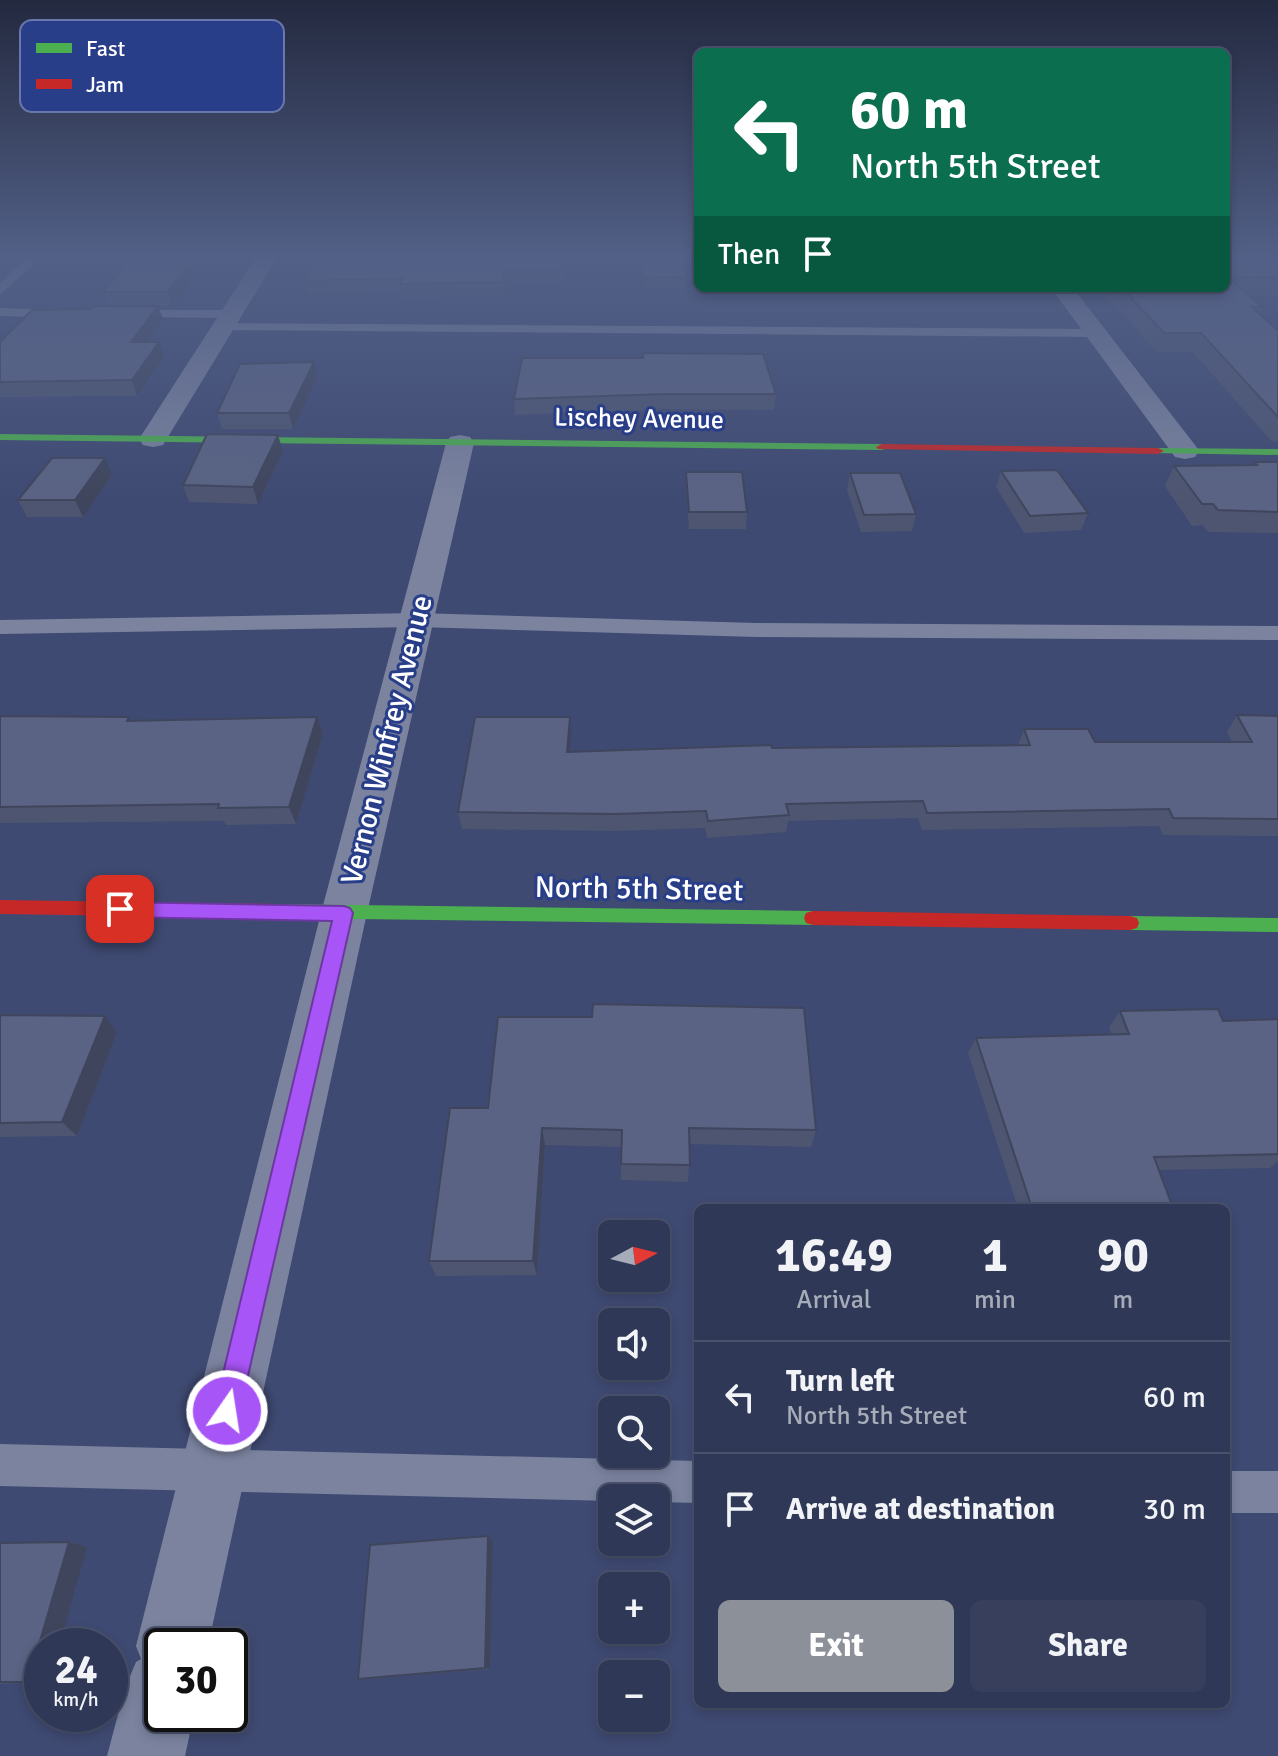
<!DOCTYPE html>
<html lang="en">
<head>
<meta charset="utf-8">
<style>
	body { margin:0; font-family:Signika,sans-serif; background:#373f5c; color:#f1f3f6; height:100vh; display:flex; flex-direction:column; font-size:30px; white-space:nowrap }
	* { box-sizing:border-box; margin:0 }
	p { font-size:26px; color:#a7acb9 }
	.icon { flex:none; width:44px; height:44px; fill:none; stroke:currentColor; stroke-width:2; stroke-linecap:round; stroke-linejoin:round }
	.map { position:relative; flex:1; overflow:hidden }
	.side { position:absolute; left:694px; top:1204px; width:536px; height:504px; display:flex; flex-direction:column; background:#2f3856; border-radius:12px; box-shadow:0 4px 12px #0003,0 0 0 2px #4a526c }
	.side>* { flex:none }
	.top-card { position:absolute; left:694px; top:48px; width:536px; height:244px; border-radius:12px; box-shadow:0 4px 12px #0003,0 0 0 2px #4a526c; background:#0b6e4f; color:#fff; overflow:hidden }
	.needle { width:52px; rotate:83deg }
	.tools { position:absolute; left:598px; top:1220px; display:grid; gap:16px }
	.tools a { display:grid; place-items:center; width:72px; height:72px; border-radius:12px; background:#2f3856; box-shadow:0 4px 12px #0003,0 0 0 2px #4a526c; font-size:40px }
	.speed { position:absolute; left:24px; top:1628px; display:flex; gap:16px; font-size:40px; font-weight:700; text-align:center }
	.speed>* { display:grid; place-content:center; width:104px; height:104px; border-radius:50%; background:#2f3856; box-shadow:0 4px 12px #0003,0 0 0 2px #4a526c; line-height:1 }
	.speed small { font-size:20px; font-weight:400 }
	.speed .limit { border:4px solid #111; border-radius:12px; background:#fff; color:#111 }
	.pin { position:absolute; display:grid; place-items:center; width:68px; height:68px; color:#fff; margin:-34px; border-radius:16px; box-shadow:0 4px 12px #0006 }
	.me { position:absolute; width:88px; margin:-44px; rotate:13deg; stroke-linejoin:round; filter:drop-shadow(0 0 6px #0008) }
	.turn { display:flex; align-items:center; gap:28px; height:168px; padding:0 24px; font-size:36px }
	.turn .icon { width:104px; height:104px; stroke-width:2.5 }
	.turn b { display:block; font-size:56px; line-height:68px }
	.then { display:flex; align-items:center; height:76px; padding:0 24px; background:#0003; gap:16px; font-size:30px }
	.eta { display:flex; justify-content:space-evenly; align-items:center; height:136px; text-align:center }
	.eta b { font-size:48px; font-weight:700; line-height:56px }
	.primary-button { display:flex; gap:16px; margin-top:auto; padding:16px 24px }
	.primary-button a { flex:1; height:92px; border-radius:12px; background:#8c9099; color:#fff; font-size:32px; font-weight:700; line-height:92px; text-align:center }
	.primary-button a+a { background:#373f5c; color:#f1f3f6 }
	ul { padding:0; list-style:none }
	li { display:flex; align-items:center; gap:24px; height:112px; padding:0 24px; border-top:2px solid #4a526c }
	li div { flex:1 }
	li b { display:block; font-size:30px }
	li em { font-style:normal }
	.map>svg:first-child { display:block }
</style>
</head>
<body>
<div class="map">
<svg width="1278" height="1756" viewBox="0 0 1278 1756">
	<rect width="100%" height="100%" fill="#3f4a72"/>
	<g fill="none" stroke-linecap="round" stroke-linejoin="round">
		<path fill="#7b839f" fill-rule="evenodd" d="M 29,256 L 43,256 L 0,295 L 0,283 Z
			M 0,308 L 67,310 L 74,314 L 67,318 L 0,316 Z
			M 124,310 L 231,310 L 238,314 L 231,318 L 119,317 L 119,311 Z
			M 223,323 L 1096,329 L 1103,333 L 1096,337 L 218,330 L 216,327 Z
			M 417,613 L 756,623 L 1278,626 L 1278,640 L 756,637 L 417,627 L 0,634 L 0,620 Z
			M 0,1444 L 698,1461 L 698,1503 L 656,1502 L 656,1498 L 612,1498 L 612,1501 L 0,1486 Z
			M 1226,1471 L 1278,1471 L 1278,1513 L 1226,1513 Z"/>
		<path fill="#7b839f" fill-rule="evenodd" d="M 257,256 L 278,256 L 163,445 L 153,447 L 143,445 L 139,439 Z
			M 1051,288 L 1073,288 L 1195,445 L 1199,451 L 1195,457 L 1185,459 L 1175,457 Z
			M 460,435 L 470,437 L 474,443 L 367,913 L 208,1646 L 162,1646 L 162,1714 L 194,1714 L 185,1756 L 107,1756 L 125,1688 L 136,1662 L 141,1659 L 136,1646 L 321,913 L 446,443 L 450,437 Z"/>
		<path fill="#4caf50" fill-rule="evenodd" d="M 0,434 L 882,444 L 888,447 L 882,450 L 0,440 Z
			M 1158,448 L 1278,449 L 1278,455 L 1154,453 L 1154,449 Z
			M 278,904 L 813,911 L 820,913 L 822,918 L 820,923 L 813,925 L 278,918 L 271,916 L 269,911 L 271,906 Z
			M 1130,916 L 1278,918 L 1278,932 L 1130,930 L 1123,928 L 1121,923 L 1123,918 Z"/>
		<path fill="#c62828" fill-rule="evenodd" d="M 882,444 L 1158,448 L 1164,451 L 1158,454 L 878,449 L 876,447 Z
			M 0,900 L 278,904 L 285,906 L 287,911 L 285,916 L 278,918 L 0,914 Z
			M 813,911 L 1130,916 L 1137,918 L 1139,923 L 1137,928 L 1130,930 L 813,925 L 806,923 L 804,918 L 806,913 Z"/>
	</g>
	<path fill="#4d5571" d="M 132,256 L 210,256 L 173,306 L 158,306 L 163,320 L 147,342 L 159,342 L 164,356 L 137,396 L 0,397 L 0,342 L 90,309 L 109,306 L 103,292 Z
		M 565,256 L 564,282 L 506,283 L 505,295 L 403,298 L 402,291 L 308,294 L 305,281 Z
		M 637,256 L 680,256 L 687,277 L 686,287 L 644,288 Z
		M 1226,256 L 1278,271 L 1277,295 L 1249,296 L 1262,307 L 1259,313 L 1278,331 L 1278,442 L 1271,441 L 1193,352 L 1157,352 L 1100,288 L 1226,288 Z
		M 818,288 L 978,288 L 819,289 Z
		M 522,358 L 776,394 L 774,410 L 666,409 L 515,415 L 514,399 Z
		M 317,377 L 293,429 L 222,429 L 217,413 Z
		M 283,451 L 258,504 L 189,502 L 183,485 Z
		M 1254,462 L 1278,462 L 1278,533 L 1208,532 L 1203,525 L 1192,526 L 1165,486 L 1174,466 L 1252,465 Z
		M 1001,471 L 1088,513 L 1081,530 L 1024,533 L 996,487 Z
		M 686,472 L 747,512 L 746,529 L 689,529 L 686,488 Z
		M 850,473 L 916,514 L 912,531 L 861,532 L 847,490 Z
		M 112,475 L 83,517 L 27,517 L 18,500 Z
		M 1237,715 L 1278,716 L 1278,836 L 1163,835 L 1159,826 L 922,830 L 918,818 L 788,821 L 786,832 L 707,838 L 705,828 L 615,831 L 462,829 L 458,812 L 571,735 L 570,752 L 772,748 L 1018,745 L 1024,729 L 1095,742 L 1232,742 L 1227,732 Z
		M 0,716 L 132,721 L 317,717 L 323,734 L 296,824 L 226,825 L 224,821 L 0,823 Z
		M 1120,1011 L 1223,1021 L 1278,1019 L 1278,1161 L 1270,1168 L 1159,1170 L 1173,1208 L 1018,1208 L 968,1053 L 976,1038 L 1112,1035 L 1109,1027 Z
		M 0,1015 L 105,1016 L 117,1032 L 77,1136 L 0,1137 Z
		M 592,1017 L 816,1130 L 811,1147 L 690,1144 L 688,1182 L 621,1180 L 621,1147 L 545,1145 L 537,1275 L 436,1276 L 429,1261 L 488,1108 Z
		M 488,1536 L 493,1541 L 490,1669 L 367,1679 L 358,1679 Z
		M 69,1542 L 87,1547 L 42,1646 L 42,1682 L 0,1684 L 0,1543 Z"/>
	<path fill="#3f455c" d="M 195,256 L 210,256 L 173,306 L 168,292 Z
		M 158,306 L 163,320 L 136,357 L 131,342 Z
		M 159,342 L 164,356 L 137,396 L 132,380 Z
		M 314,362 L 317,377 L 293,429 L 289,413 Z
		M 278,435 L 283,451 L 258,504 L 253,487 Z
		M 105,458 L 112,475 L 83,517 L 75,500 Z
		M 317,717 L 323,734 L 296,824 L 289,807 Z
		M 570,717 L 571,735 L 569,770 L 567,752 Z
		M 105,1016 L 117,1032 L 77,1136 L 62,1122 Z
		M 542,1128 L 545,1145 L 537,1275 L 533,1261 Z
		M 488,1536 L 493,1541 L 490,1669 L 485,1668 Z
		M 69,1542 L 87,1547 L 59,1646 L 42,1646 L 42,1682 L 28,1682 Z"/>
	<path fill="#5a6383" stroke="#3f455c" stroke-width="2" d="M 132,256 L 195,256 L 168,292 L 103,292 Z
		M 318,256 L 564,256 L 564,269 L 504,270 L 504,282 L 400,284 L 402,278 L 305,281 Z
		M 639,256 L 680,256 L 687,277 L 644,278 Z
		M 1226,256 L 1260,256 L 1278,271 L 1278,277 L 1229,278 L 1262,307 L 1252,307 L 1278,331 L 1278,417 L 1201,333 L 1164,333 L 1122,288 L 1226,288 Z
		M 93,306 L 158,306 L 131,342 L 159,342 L 132,380 L 0,382 L 0,342 L 32,310 L 90,309 Z
		M 643,353 L 763,354 L 776,394 L 666,394 L 514,399 L 522,358 L 643,358 Z
		M 314,362 L 289,413 L 217,413 L 240,364 Z
		M 207,434 L 278,435 L 253,487 L 183,485 Z
		M 52,458 L 105,458 L 75,500 L 18,500 Z
		M 1254,462 L 1278,462 L 1278,512 L 1218,510 L 1213,504 L 1202,504 L 1174,466 L 1257,465 Z
		M 1057,470 L 1088,513 L 1030,516 L 1001,471 Z
		M 686,472 L 742,472 L 747,512 L 689,512 Z
		M 850,473 L 900,473 L 916,514 L 864,515 Z
		M 1237,715 L 1278,716 L 1278,819 L 1173,818 L 1169,809 L 927,813 L 923,801 L 786,804 L 789,815 L 708,821 L 706,811 L 615,814 L 458,812 L 475,717 L 570,717 L 567,752 L 771,745 L 772,748 L 1030,745 L 1024,729 L 1088,729 L 1095,742 L 1252,742 Z
		M 0,716 L 129,717 L 127,721 L 317,717 L 289,807 L 218,808 L 219,804 L 0,807 Z
		M 593,1004 L 804,1008 L 816,1130 L 689,1128 L 690,1165 L 621,1164 L 622,1130 L 542,1128 L 533,1261 L 429,1261 L 450,1108 L 488,1108 L 498,1017 L 592,1017 Z
		M 1218,1009 L 1223,1021 L 1278,1019 L 1278,1154 L 1154,1157 L 1173,1208 L 1032,1208 L 976,1038 L 1129,1034 L 1120,1011 Z
		M 0,1015 L 105,1016 L 62,1122 L 0,1123 Z
		M 488,1536 L 485,1668 L 358,1679 L 370,1545 Z
		M 69,1542 L 28,1682 L 0,1682 L 0,1543 Z"/>
	<linearGradient id="sky" x2="0" y2="1"><stop stop-color="#23293f"/><stop offset="0.51" stop-color="#526087"/><stop offset="1" stop-color="#526087" stop-opacity="0"/></linearGradient>
	<rect width="1278" height="502" fill="url(#sky)"/>
	<path fill="#a855f7" stroke="#6d37a1" stroke-width="2" d="M 120,902 L 344,906 L 350,908 L 353,913 L 240,1411 L 236,1420 L 227,1424 L 217,1420 L 214,1411 L 332,921 L 120,917 L 111,909 Z"/>
	<g text-anchor="middle" dominant-baseline="central" stroke-width="6" stroke-linejoin="round" paint-order="stroke">
		<g font-size="26" fill="#fff" stroke="#293e88">
			<text transform="translate(639 419) rotate(1)">Lischey Avenue</text>
		</g>
		<g font-size="30" fill="#fff" stroke="#293e88">
			<text transform="translate(387 740) rotate(-76)">Vernon Winfrey Avenue</text>
			<text transform="translate(639 889) rotate(1)">North 5th Street</text>
		</g>
	</g>
	<rect x="20" y="20" width="264" height="92" rx="12" fill="#293e88" stroke="#6978ac" stroke-width="2"/>
	<rect x="36" y="43" width="36" height="10" fill="#4caf50"/>
	<rect x="36" y="79" width="36" height="10" fill="#c62828"/>
	<g font-size="22" fill="#fff">
		<text x="86" y="56">Fast</text>
		<text x="86" y="92">Jam</text>
	</g>
</svg>
<div class="tools">
<a><svg class="needle" viewBox="-14 -14 28 28"><path d="M0-13l5 13h-10z" fill="#e53935"/><path d="M0 13l5-13h-10z" fill="#a7acb9"/></svg></a>
<a><svg class="icon" aria-label="sound" viewBox="0 0 24 24"><path d="M4 9h4l5-4v14l-5-4H4zM17 9q2 3 0 6"/></svg></a>
<a><svg class="icon" aria-label="search" viewBox="0 0 24 24"><circle cx="10" cy="10" r="6"/><path d="M15 15l6 6"/></svg></a>
<a><svg class="icon" aria-label="layers" viewBox="0 0 24 24"><path d="M12 4l9 5-9 5-9-5zM3 14l9 5 9-5"/></svg></a>
<a>+</a>
<a>−</a>
</div>
<div class="speed"><div>24<small>km/h</small></div><div class="limit">30</div></div>
<div class="pin" style="left:120px;top:909px;background:#d93025"><svg class="icon" aria-label="arrive" viewBox="0 0 24 24"><path d="M6 21V4h12l-3 4 3 4H6"/></svg></div>
<svg class="me" style="left:227px;top:1411px" viewBox="-20 -20 40 40"><circle r="17" fill="#a855f7" stroke="#fff" stroke-width="3"/><path d="M0-11L8 9 0 5-8 9z" fill="#fff"/></svg>
<div class="top-card">
<div class="turn"><svg class="icon" aria-label="left" viewBox="0 0 24 24"><path d="M17 20v-9H6M10 6l-5 5 5 5"/></svg><div><b>60 m</b>North 5th Street</div></div>
<div class="then">Then<svg class="icon" aria-label="arrive" viewBox="0 0 24 24"><path d="M6 21V4h12l-3 4 3 4H6"/></svg></div>
</div>
<section class="side">
<div class="eta">
<div><b>16:49</b><p>Arrival</p></div>
<div><b>1</b><p>min</p></div>
<div><b>90</b><p>m</p></div>
</div>
<ul>
<li><svg class="icon" aria-label="left" viewBox="0 0 24 24"><path d="M17 20v-9H6M10 6l-5 5 5 5"/></svg><div><b>Turn left</b><p>North 5th Street</p></div><em>60 m</em></li>
<li><svg class="icon" aria-label="arrive" viewBox="0 0 24 24"><path d="M6 21V4h12l-3 4 3 4H6"/></svg><div><b>Arrive at destination</b></div><em>30 m</em></li>
</ul>
<div class="primary-button"><a>Exit</a><a>Share</a></div>
</section>
</div>
</body>
</html>
